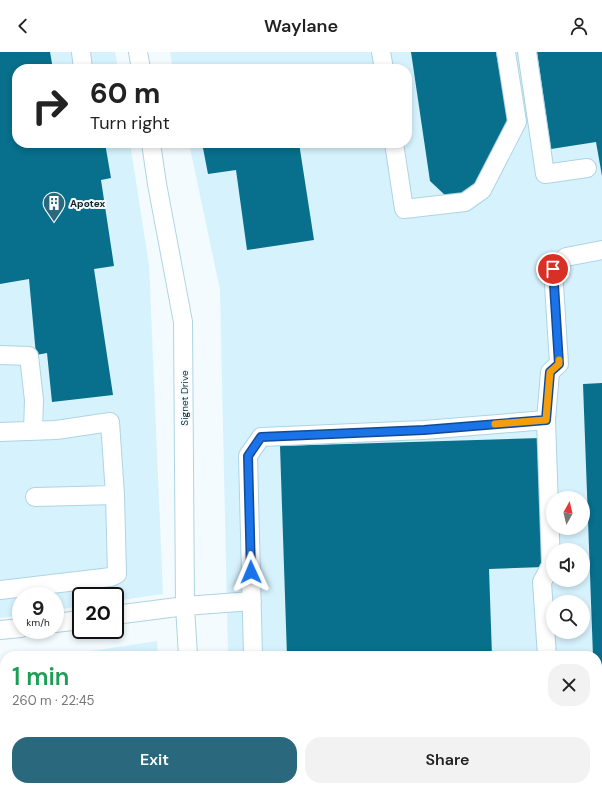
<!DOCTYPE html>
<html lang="en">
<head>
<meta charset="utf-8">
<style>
	body { margin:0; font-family:"DM Sans",sans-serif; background:#f2f2f2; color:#222; height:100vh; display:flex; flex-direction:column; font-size:15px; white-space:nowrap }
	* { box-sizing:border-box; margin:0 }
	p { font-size:13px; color:#767676 }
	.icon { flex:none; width:22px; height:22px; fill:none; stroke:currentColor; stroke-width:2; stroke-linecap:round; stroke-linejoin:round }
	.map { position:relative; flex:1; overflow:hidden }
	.sheet { position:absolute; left:0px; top:599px; width:602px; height:140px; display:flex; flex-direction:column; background:#fff; border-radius:16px 16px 0 0; box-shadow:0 2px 6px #0003 }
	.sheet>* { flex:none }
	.top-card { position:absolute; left:12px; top:12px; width:400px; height:84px; border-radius:16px; box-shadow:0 2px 6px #0003; background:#fff; color:#222; overflow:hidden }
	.needle { width:26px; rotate:8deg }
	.controls { position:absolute; left:546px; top:439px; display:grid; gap:8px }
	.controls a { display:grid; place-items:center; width:44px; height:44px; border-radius:50%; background:#fff; box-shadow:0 2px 6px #0003; font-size:20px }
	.speed { position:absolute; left:12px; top:535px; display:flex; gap:8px; font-size:20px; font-weight:700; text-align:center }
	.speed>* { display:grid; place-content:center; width:52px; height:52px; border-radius:50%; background:#fff; box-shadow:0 2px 6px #0003; line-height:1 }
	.speed small { font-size:10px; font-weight:400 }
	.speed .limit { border:2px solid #111; border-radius:6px; background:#fff; color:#111 }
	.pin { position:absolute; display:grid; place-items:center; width:34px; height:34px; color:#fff; margin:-17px; border:2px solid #fff; border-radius:50%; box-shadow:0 1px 4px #0007 }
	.me { position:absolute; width:44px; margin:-22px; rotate:359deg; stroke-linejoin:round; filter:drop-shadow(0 0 3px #0008) }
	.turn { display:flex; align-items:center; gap:14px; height:84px; padding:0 12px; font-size:18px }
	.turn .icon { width:52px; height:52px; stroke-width:2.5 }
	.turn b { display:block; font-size:28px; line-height:34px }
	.round { display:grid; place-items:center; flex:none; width:42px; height:42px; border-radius:16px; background:#f2f2f2 }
	.head { display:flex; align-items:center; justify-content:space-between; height:68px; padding:0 12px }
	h1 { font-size:24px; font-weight:600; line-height:30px; color:#1e9e55 }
	.primary-button { display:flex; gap:8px; margin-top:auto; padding:8px 12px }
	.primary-button a { flex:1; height:46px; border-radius:16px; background:#29687d; color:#fff; font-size:16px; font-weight:600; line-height:46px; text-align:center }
	.primary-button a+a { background:#f2f2f2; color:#222 }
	header { display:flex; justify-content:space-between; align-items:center; height:52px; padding:0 12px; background:#fff; font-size:18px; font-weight:600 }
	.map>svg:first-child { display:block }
</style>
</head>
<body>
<header><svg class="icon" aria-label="back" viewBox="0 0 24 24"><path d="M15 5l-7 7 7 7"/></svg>Waylane<svg class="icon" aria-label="person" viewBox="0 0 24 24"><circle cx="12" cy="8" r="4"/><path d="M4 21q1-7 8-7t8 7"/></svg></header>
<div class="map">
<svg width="602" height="739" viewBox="0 0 602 739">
	<rect width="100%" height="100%" fill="#f3fbfe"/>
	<path fill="#d6f2fd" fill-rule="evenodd" d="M 0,0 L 115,0 L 118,17 L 17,17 L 17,91 L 130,91 L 149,213 L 163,542 L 115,549 L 115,544 L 81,544 L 81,554 L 55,558 L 55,544 L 21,544 L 21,563 L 0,566 Z
		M 170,0 L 602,0 L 602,739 L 231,739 L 231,734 L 597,734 L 597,604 L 228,604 L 220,238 L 189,91 L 407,91 L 407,17 L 173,17 ZM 553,446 L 583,446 L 583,476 L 553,476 ZM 553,498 L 583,498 L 583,528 L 553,528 ZM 553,550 L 583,550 L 583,580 L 553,580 Z
		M 157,589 L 158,604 L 58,604 Z
		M 5,612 L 5,734 L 163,734 L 163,739 L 0,739 L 0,613 Z"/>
	<path fill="#086f8c" d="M 0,0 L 50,0 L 53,17 L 17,17 L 17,91 L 105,91 L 111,126 L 101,128 L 114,214 L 94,217 L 113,343 L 52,350 L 47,301 L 36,303 L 29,227 L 0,232 Z
		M 411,0 L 496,0 L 510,77 L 471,142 L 447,145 L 430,129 Z
		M 537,0 L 602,0 L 602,124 L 596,90 L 551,97 Z
		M 202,91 L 299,91 L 314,188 L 247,198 L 236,118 L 208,122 Z
		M 602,331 L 602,739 L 599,739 L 597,698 L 597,604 L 593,604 L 583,332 Z
		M 540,386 L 544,515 L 489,517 L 492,604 L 287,604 L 280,394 Z
		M 0,639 L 5,639 L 5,734 L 22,734 L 22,739 L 0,739 Z
		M 43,734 L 123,734 L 124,739 L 44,739 Z
		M 291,734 L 496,734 L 497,739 L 291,739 Z"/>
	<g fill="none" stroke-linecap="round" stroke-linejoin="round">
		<g stroke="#aed4e3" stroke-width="20">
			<path id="minor" d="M 81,0 L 83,17
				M 138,0 L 141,17
				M 381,0 L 384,17
				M 527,0 L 545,122 L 587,116
				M 151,91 L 157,132 L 183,270 L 185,554 L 188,604
				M 394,91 L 404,157 L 465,150 L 482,138 L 517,70 L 506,0
				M 0,303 L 29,304 L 34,348 L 33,379
				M 546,368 L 551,513 L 542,530 L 547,604
				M 0,380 L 56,378 L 110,370 L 115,443 L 117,522 L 111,525 L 0,538
				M 35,445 L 115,443
				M 115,563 L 185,554 L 252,549
				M 55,571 L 81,568
				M 0,578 L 21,576
				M 253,604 L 248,404 L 261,385 L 424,378 L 546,368 L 550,320 L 559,312 L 553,217 L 566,205 L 602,198
				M 193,734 L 193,739
				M 257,734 L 257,739
				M 553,734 L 553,739"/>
		</g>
		<use href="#minor" stroke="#fff" stroke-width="18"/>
	</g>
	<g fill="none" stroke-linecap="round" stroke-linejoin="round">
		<g stroke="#114b97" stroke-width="10">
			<path id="route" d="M 251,520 L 248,404 L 261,385 L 424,378 L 546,368 L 550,320 L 559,312 L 553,217"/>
		</g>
		<use href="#route" stroke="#1a73e8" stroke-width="7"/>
		<path stroke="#f59e0b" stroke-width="7" d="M 495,372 L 546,368 L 550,320 L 559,312 L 559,308"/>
	</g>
	<defs>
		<g id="building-pin" transform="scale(1.15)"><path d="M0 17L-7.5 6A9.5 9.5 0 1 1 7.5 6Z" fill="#29687d" stroke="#f3fbfe"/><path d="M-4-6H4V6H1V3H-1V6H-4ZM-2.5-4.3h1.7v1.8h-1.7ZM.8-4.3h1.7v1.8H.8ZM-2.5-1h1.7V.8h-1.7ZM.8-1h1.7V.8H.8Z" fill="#fff"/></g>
	</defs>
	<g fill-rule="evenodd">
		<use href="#building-pin" x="54" y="151"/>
	</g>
	<g text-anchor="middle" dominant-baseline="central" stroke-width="4" stroke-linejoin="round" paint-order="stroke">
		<g font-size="10" font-weight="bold" fill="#142328" stroke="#f3fbfe" text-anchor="start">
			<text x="70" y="151">Apotex</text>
		</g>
		<g font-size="10" fill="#142328" stroke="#f3fbfe">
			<text transform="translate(184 346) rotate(-90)">Signet Drive</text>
		</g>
	</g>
</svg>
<div class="controls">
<a><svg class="needle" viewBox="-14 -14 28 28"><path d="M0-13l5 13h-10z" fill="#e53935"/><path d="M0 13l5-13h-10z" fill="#767676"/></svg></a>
<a><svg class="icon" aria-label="sound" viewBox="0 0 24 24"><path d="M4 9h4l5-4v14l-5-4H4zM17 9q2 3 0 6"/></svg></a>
<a><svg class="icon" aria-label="search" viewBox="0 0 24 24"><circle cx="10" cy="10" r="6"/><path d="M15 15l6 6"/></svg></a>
</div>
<div class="speed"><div>9<small>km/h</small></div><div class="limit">20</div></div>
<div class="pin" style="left:553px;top:217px;background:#d93025"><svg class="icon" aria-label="arrive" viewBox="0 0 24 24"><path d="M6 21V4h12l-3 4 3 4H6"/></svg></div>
<svg class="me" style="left:251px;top:520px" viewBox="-20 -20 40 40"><path d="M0-17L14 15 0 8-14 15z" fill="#1a73e8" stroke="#fff" stroke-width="4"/></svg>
<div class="top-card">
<div class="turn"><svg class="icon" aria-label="right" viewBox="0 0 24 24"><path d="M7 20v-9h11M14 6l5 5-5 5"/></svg><div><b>60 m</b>Turn right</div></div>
</div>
<section class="sheet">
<div class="head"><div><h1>1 min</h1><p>260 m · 22:45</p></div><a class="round"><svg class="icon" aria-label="close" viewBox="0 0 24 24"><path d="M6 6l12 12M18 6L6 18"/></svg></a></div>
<div class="primary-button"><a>Exit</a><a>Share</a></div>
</section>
</div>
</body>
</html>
